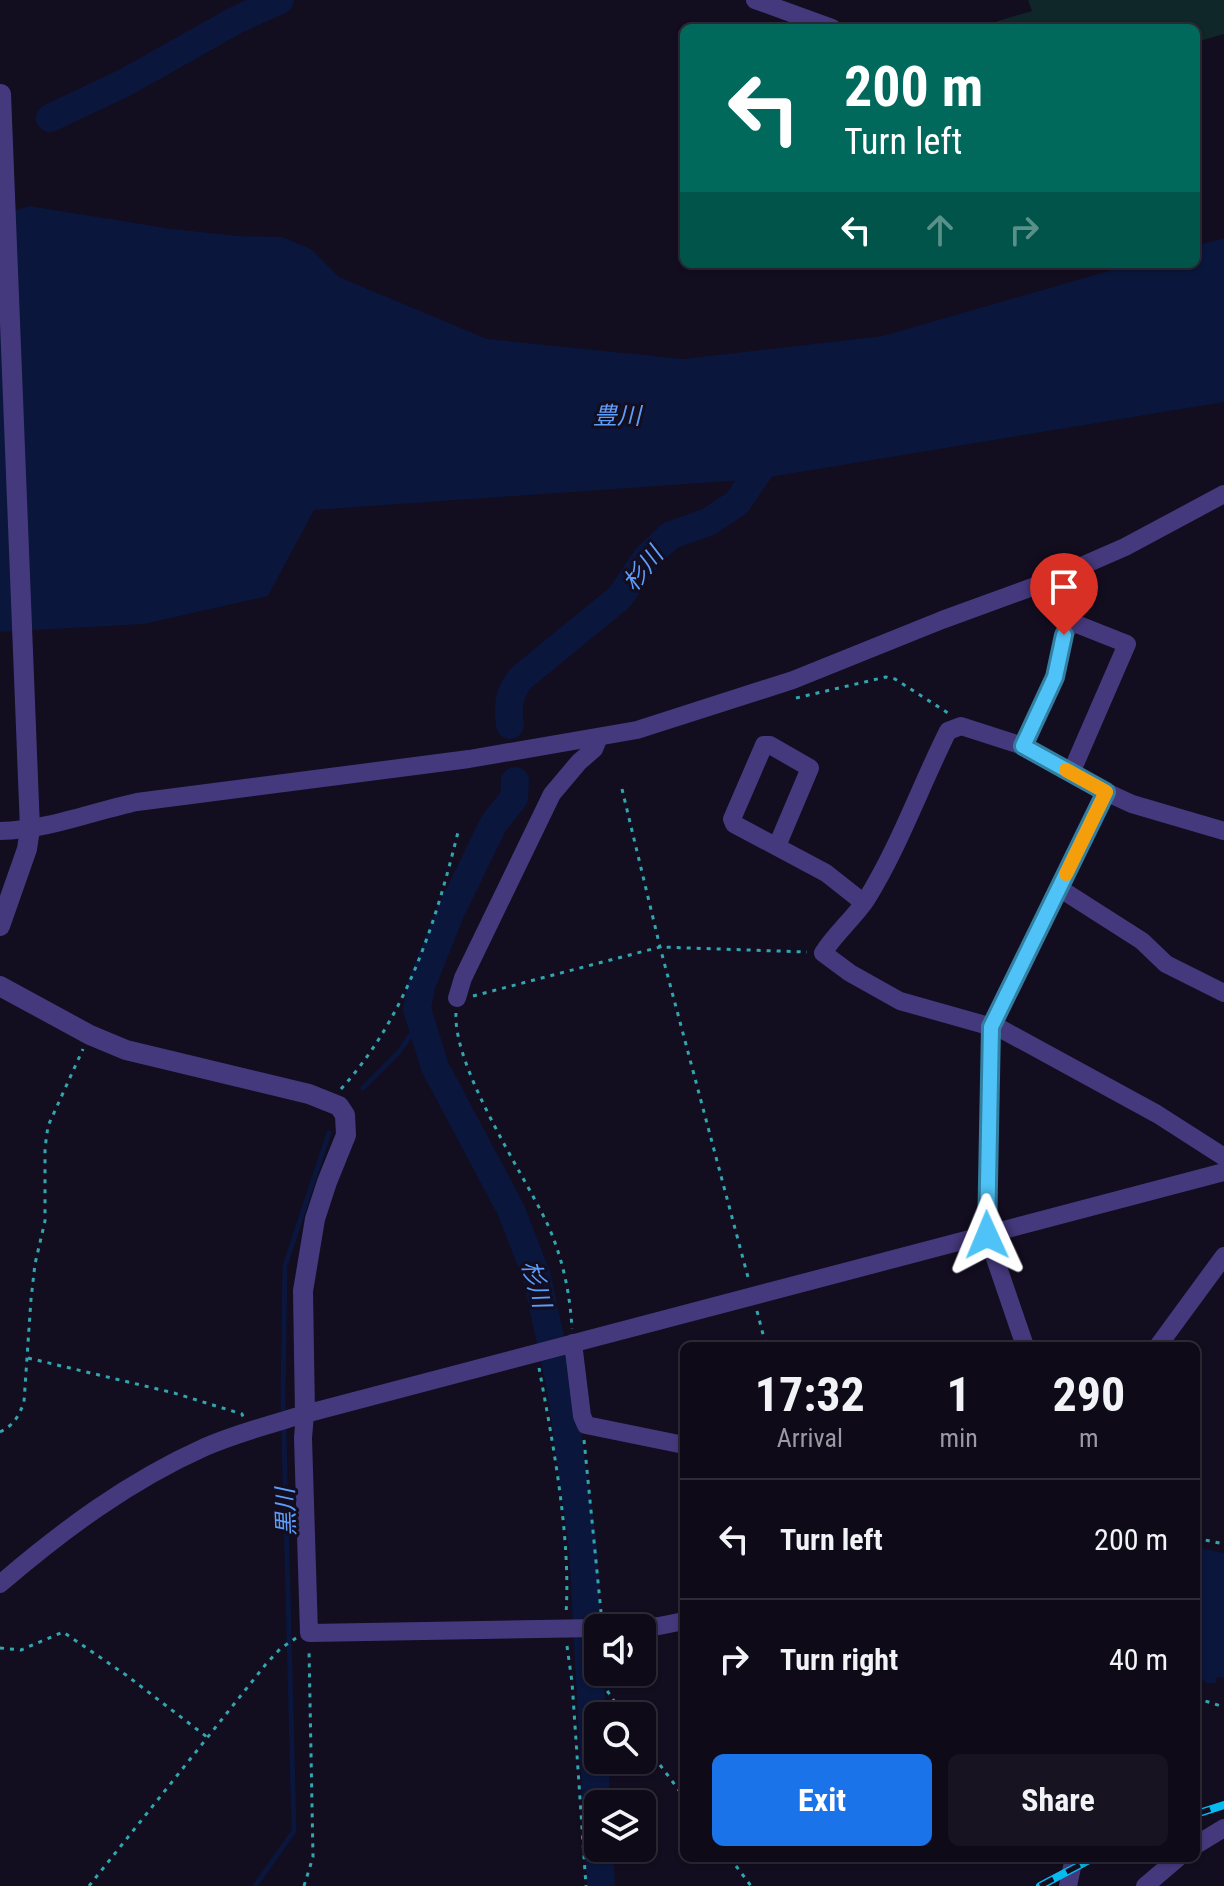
<!DOCTYPE html>
<html lang="en">
<head>
<meta charset="utf-8">
<style>
	body { margin:0; font-family:"Roboto Condensed","Noto Sans JP",sans-serif; background:#171321; color:#f1f3f6; height:100vh; display:flex; flex-direction:column; font-size:30px; white-space:nowrap }
	* { box-sizing:border-box; margin:0 }
	p { font-size:26px; color:#9b9aa2 }
	.icon { flex:none; width:44px; height:44px; fill:none; stroke:currentColor; stroke-width:2; stroke-linecap:round; stroke-linejoin:round }
	.map { position:relative; flex:1; overflow:hidden }
	.side { position:absolute; left:680px; top:1342px; width:520px; height:520px; display:flex; flex-direction:column; background:#0e0a18; border-radius:12px; box-shadow:0 2px 6px #0004,0 0 0 2px #2e2b37 }
	.side>* { flex:none }
	.top-card { position:absolute; left:680px; top:24px; width:520px; height:244px; border-radius:12px; box-shadow:0 2px 6px #0004,0 0 0 2px #2e2b37; background:#00695c; color:#fff; overflow:hidden }
	.tools { position:absolute; left:584px; top:1614px; display:grid; gap:16px }
	.tools a { display:grid; place-items:center; width:72px; height:72px; border-radius:12px; background:#0e0a18; box-shadow:0 2px 6px #0004,0 0 0 2px #2e2b37; font-size:40px }
	.pin { position:absolute; display:grid; place-items:center; width:68px; height:68px; color:#fff; margin:-82px -34px; border-radius:50% 50% 50% 0; rotate:-45deg; box-shadow:0 0 8px #0007 }
	.pin .icon { rotate:45deg }
	.me { position:absolute; width:88px; margin:-44px; rotate:359deg; stroke-linejoin:round; filter:drop-shadow(0 0 6px #0008) }
	.turn { display:flex; align-items:center; gap:28px; height:168px; padding:0 32px; font-size:36px }
	.turn .icon { width:104px; height:104px; stroke-width:2.5 }
	.turn b { display:block; font-size:56px; line-height:68px }
	.lanes { display:flex; align-items:center; height:76px; padding:0 32px; background:#0003; justify-content:center; gap:40px; direction:ltr }
	.lanes .off { opacity:.35 }
	.eta { display:flex; justify-content:space-evenly; align-items:center; height:136px; text-align:center }
	.eta b { font-size:48px; font-weight:700; line-height:56px }
	.button { display:flex; gap:16px; margin-top:auto; padding:16px 32px }
	.button a { flex:1; height:92px; border-radius:12px; background:#1a73e8; color:#fff; font-size:32px; font-weight:700; line-height:92px; text-align:center }
	.button a+a { background:#171321; color:#f1f3f6 }
	ul { padding:0; list-style:none }
	li { display:flex; align-items:center; gap:24px; height:120px; padding:0 32px; border-top:2px solid #2e2b37 }
	li div { flex:1 }
	li b { display:block; font-size:30px }
	li em { font-style:normal }
	.map>svg:first-child { display:block }
</style>
</head>
<body>
<div class="map">
<svg width="1224" height="1886" viewBox="0 0 1224 1886">
	<rect width="100%" height="100%" fill="#130d20"/>
	<path fill="#102729" d="M 1028,0 L 1224,0 L 1224,34 L 1196,42 L 1196,28 L 993,28 L 998,21 L 1032,11 Z"/>
	<path fill="#0a163b" d="M 29,206 L 172,229 L 238,236 L 282,237 L 311,249 L 339,277 L 487,339 L 683,359 L 883,336 L 1133,264 L 1196,264 L 1196,246 L 1224,238 L 1224,402 L 758,479 L 314,510 L 268,596 L 144,624 L 0,632 L 0,215 Z
		M 1196,1547 L 1224,1553 L 1224,1678 L 1217,1677 L 1216,1683 L 1206,1683 L 1198,1676 L 1196,1668 Z"/>
	<g fill="none" stroke-linecap="round" stroke-linejoin="round">
		<path stroke="#0a163b" stroke-width="5" d="M 363,1088 L 398,1053 L 420,1022
			M 255,1886 L 294,1831 L 283,1396 L 285,1266 L 329,1133"/>
		<path stroke="#0a163b" stroke-width="28" d="M 50,118 L 126,82 L 236,20 L 280,0
			M 510,725 C 507,705 509,693 521,678 L 620,597 L 647,557 L 671,535 L 708,522 L 737,503 L 767,459 L 770,449
			M 515,781 L 514,798 L 494,823 L 451,911 L 421,986 L 417,1009 L 435,1067 L 511,1210 L 537,1277 L 561,1389 L 583,1547 L 598,1832
			M 599,1848 L 601,1886"/>
		<path stroke="#31a6ae" stroke-width="3" stroke-dasharray="4 6" stroke-linecap="butt" d="M 796,698 L 886,677 L 895,679 L 948,713
			M 622,789 L 660,947 L 749,1281
			M 473,996 L 660,947 L 807,952
			M 456,1013 C 453,1067 521,1170 546,1221 C 562,1255 570,1292 572,1329
			M 341,1089 C 407,1016 436,922 459,828
			M 757,1311 L 766,1346
			M 28,1358 L 174,1393 L 242,1414 L 243,1417
			M 539,1368 C 553,1443 571,1538 566,1614
			M 0,1432 C 14,1425 19,1416 24,1402 L 31,1299 L 35,1264 L 45,1221 L 45,1148 L 48,1126 L 83,1049
			M 584,1440 L 601,1612
			M 1196,1538 L 1224,1544
			M 567,1646 L 572,1682 L 586,1886
			M 0,1648 L 21,1650 L 63,1632 L 126,1675 L 207,1737
			M 602,1672 L 604,1686 L 624,1716
			M 1196,1698 L 1224,1707
			M 642,1741 L 684,1797
			M 730,1858 L 751,1886
			M 1031,1858 L 1035,1864 L 1043,1858
			M 89,1886 L 266,1664 L 280,1649 L 296,1638
			M 304,1886 L 313,1857 L 309,1650"/>
		<path stroke="#45397d" stroke-width="18" d="M 755,0 L 832,28
			M 1023,746 L 1055,677 L 1064,635 L 1070,625 L 1074,623 L 1127,644 L 1071,773
			M 0,831 C 47,830 91,812 137,802 L 469,759 L 637,730 L 793,680 L 942,620 L 1038,585 L 1125,547 L 1224,494
			M 1224,831 L 1132,804 L 1106,792 L 1023,746 L 961,726 L 948,731 C 920,787 899,847 866,900 C 853,919 835,934 823,953 L 850,973 L 900,1001 L 1003,1030 L 1157,1114 L 1224,1157
			M 777,846 L 810,768 L 770,745 L 764,745 L 732,819 L 734,824 L 826,873 L 864,903
			M 1059,888 L 1142,941 L 1166,964 L 1224,993
			M 457,998 L 463,978 L 552,794 L 579,762 L 594,749 L 599,737
			M 573,1343 L 582,1416 L 586,1425 L 684,1445
			M 1025,1346 L 987,1235 L 991,1027 L 1106,792
			M 1158,1346 L 1224,1256
			M 305,1414 L 303,1438 L 309,1633 L 598,1628
			M 0,1584 C 63,1530 129,1481 205,1447 C 237,1433 272,1424 305,1414 L 1224,1172
			M 614,1628 L 659,1626 L 684,1621
			M 1196,1845 L 1224,1828
			M 1068,1886 L 1074,1858
			M 1145,1886 L 1178,1858"/>
		<path stroke="#45397d" stroke-width="20" d="M 0,926 L 27,849 L 30,829 L 1,94
			M 0,986 L 90,1035 L 126,1050 L 309,1094 L 339,1106 L 345,1115 L 346,1135 L 327,1182 L 315,1219 L 303,1291 L 305,1414"/>
		<g stroke="#07bbf0" stroke-width="8">
			<path id="rail" d="M 1196,1814 L 1224,1805
				M 1040,1886 L 1093,1858"/>
		</g>
		<use href="#rail" stroke="#130d20" stroke-width="5" stroke-dasharray="15" stroke-linecap="butt"/>
	</g>
	<g fill="none" stroke-linecap="round" stroke-linejoin="round">
		<g stroke="#337fa1" stroke-width="20">
			<path id="route" d="M 987,1235 L 991,1027 L 1106,792 L 1023,746 L 1055,677 L 1064,635"/>
		</g>
		<use href="#route" stroke="#4fc3f7" stroke-width="14"/>
		<path stroke="#f59e0b" stroke-width="14" d="M 1066,770 L 1106,792 L 1066,874"/>
	</g>
	<g text-anchor="middle" dominant-baseline="central" stroke-width="6" stroke-linejoin="round" paint-order="stroke">
		<g font-size="24" font-style="italic" fill="#5e9efb" stroke="#130d20">
			<text x="617" y="416">豊川</text>
			<text transform="translate(643 569) rotate(-52)">杉川</text>
			<text transform="translate(536 1284) rotate(74)">杉川</text>
			<text transform="translate(286 1512) rotate(-92)">黒川</text>
		</g>
	</g>
</svg>
<div class="tools">
<a><svg class="icon" aria-label="sound" viewBox="0 0 24 24"><path d="M4 9h4l5-4v14l-5-4H4zM17 9q2 3 0 6"/></svg></a>
<a><svg class="icon" aria-label="search" viewBox="0 0 24 24"><circle cx="10" cy="10" r="6"/><path d="M15 15l6 6"/></svg></a>
<a><svg class="icon" aria-label="layers" viewBox="0 0 24 24"><path d="M12 4l9 5-9 5-9-5zM3 14l9 5 9-5"/></svg></a>
</div>
<div class="pin" style="left:1064px;top:635px;background:#d93025"><svg class="icon" aria-label="arrive" viewBox="0 0 24 24"><path d="M6 21V4h12l-3 4 3 4H6"/></svg></div>
<svg class="me" style="left:987px;top:1235px" viewBox="-20 -20 40 40"><path d="M0-17L14 15 0 8-14 15z" fill="#4fc3f7" stroke="#fff" stroke-width="4"/></svg>
<div class="top-card">
<div class="turn"><svg class="icon" aria-label="left" viewBox="0 0 24 24"><path d="M17 20v-9H6M10 6l-5 5 5 5"/></svg><div><b>200 m</b>Turn left</div></div>
<div class="lanes"><svg class="icon" aria-label="left" viewBox="0 0 24 24"><path d="M17 20v-9H6M10 6l-5 5 5 5"/></svg><svg class="icon off" aria-label="ahead" viewBox="0 0 24 24"><path d="M12 20V5M6 11l6-6 6 6"/></svg><svg class="icon off" aria-label="right" viewBox="0 0 24 24"><path d="M7 20v-9h11M14 6l5 5-5 5"/></svg></div>
</div>
<section class="side">
<div class="eta">
<div><b>17:32</b><p>Arrival</p></div>
<div><b>1</b><p>min</p></div>
<div><b>290</b><p>m</p></div>
</div>
<ul>
<li><svg class="icon" aria-label="left" viewBox="0 0 24 24"><path d="M17 20v-9H6M10 6l-5 5 5 5"/></svg><div><b>Turn left</b></div><em>200 m</em></li>
<li><svg class="icon" aria-label="right" viewBox="0 0 24 24"><path d="M7 20v-9h11M14 6l5 5-5 5"/></svg><div><b>Turn right</b></div><em>40 m</em></li>
</ul>
<div class="button"><a>Exit</a><a>Share</a></div>
</section>
</div>
</body>
</html>
